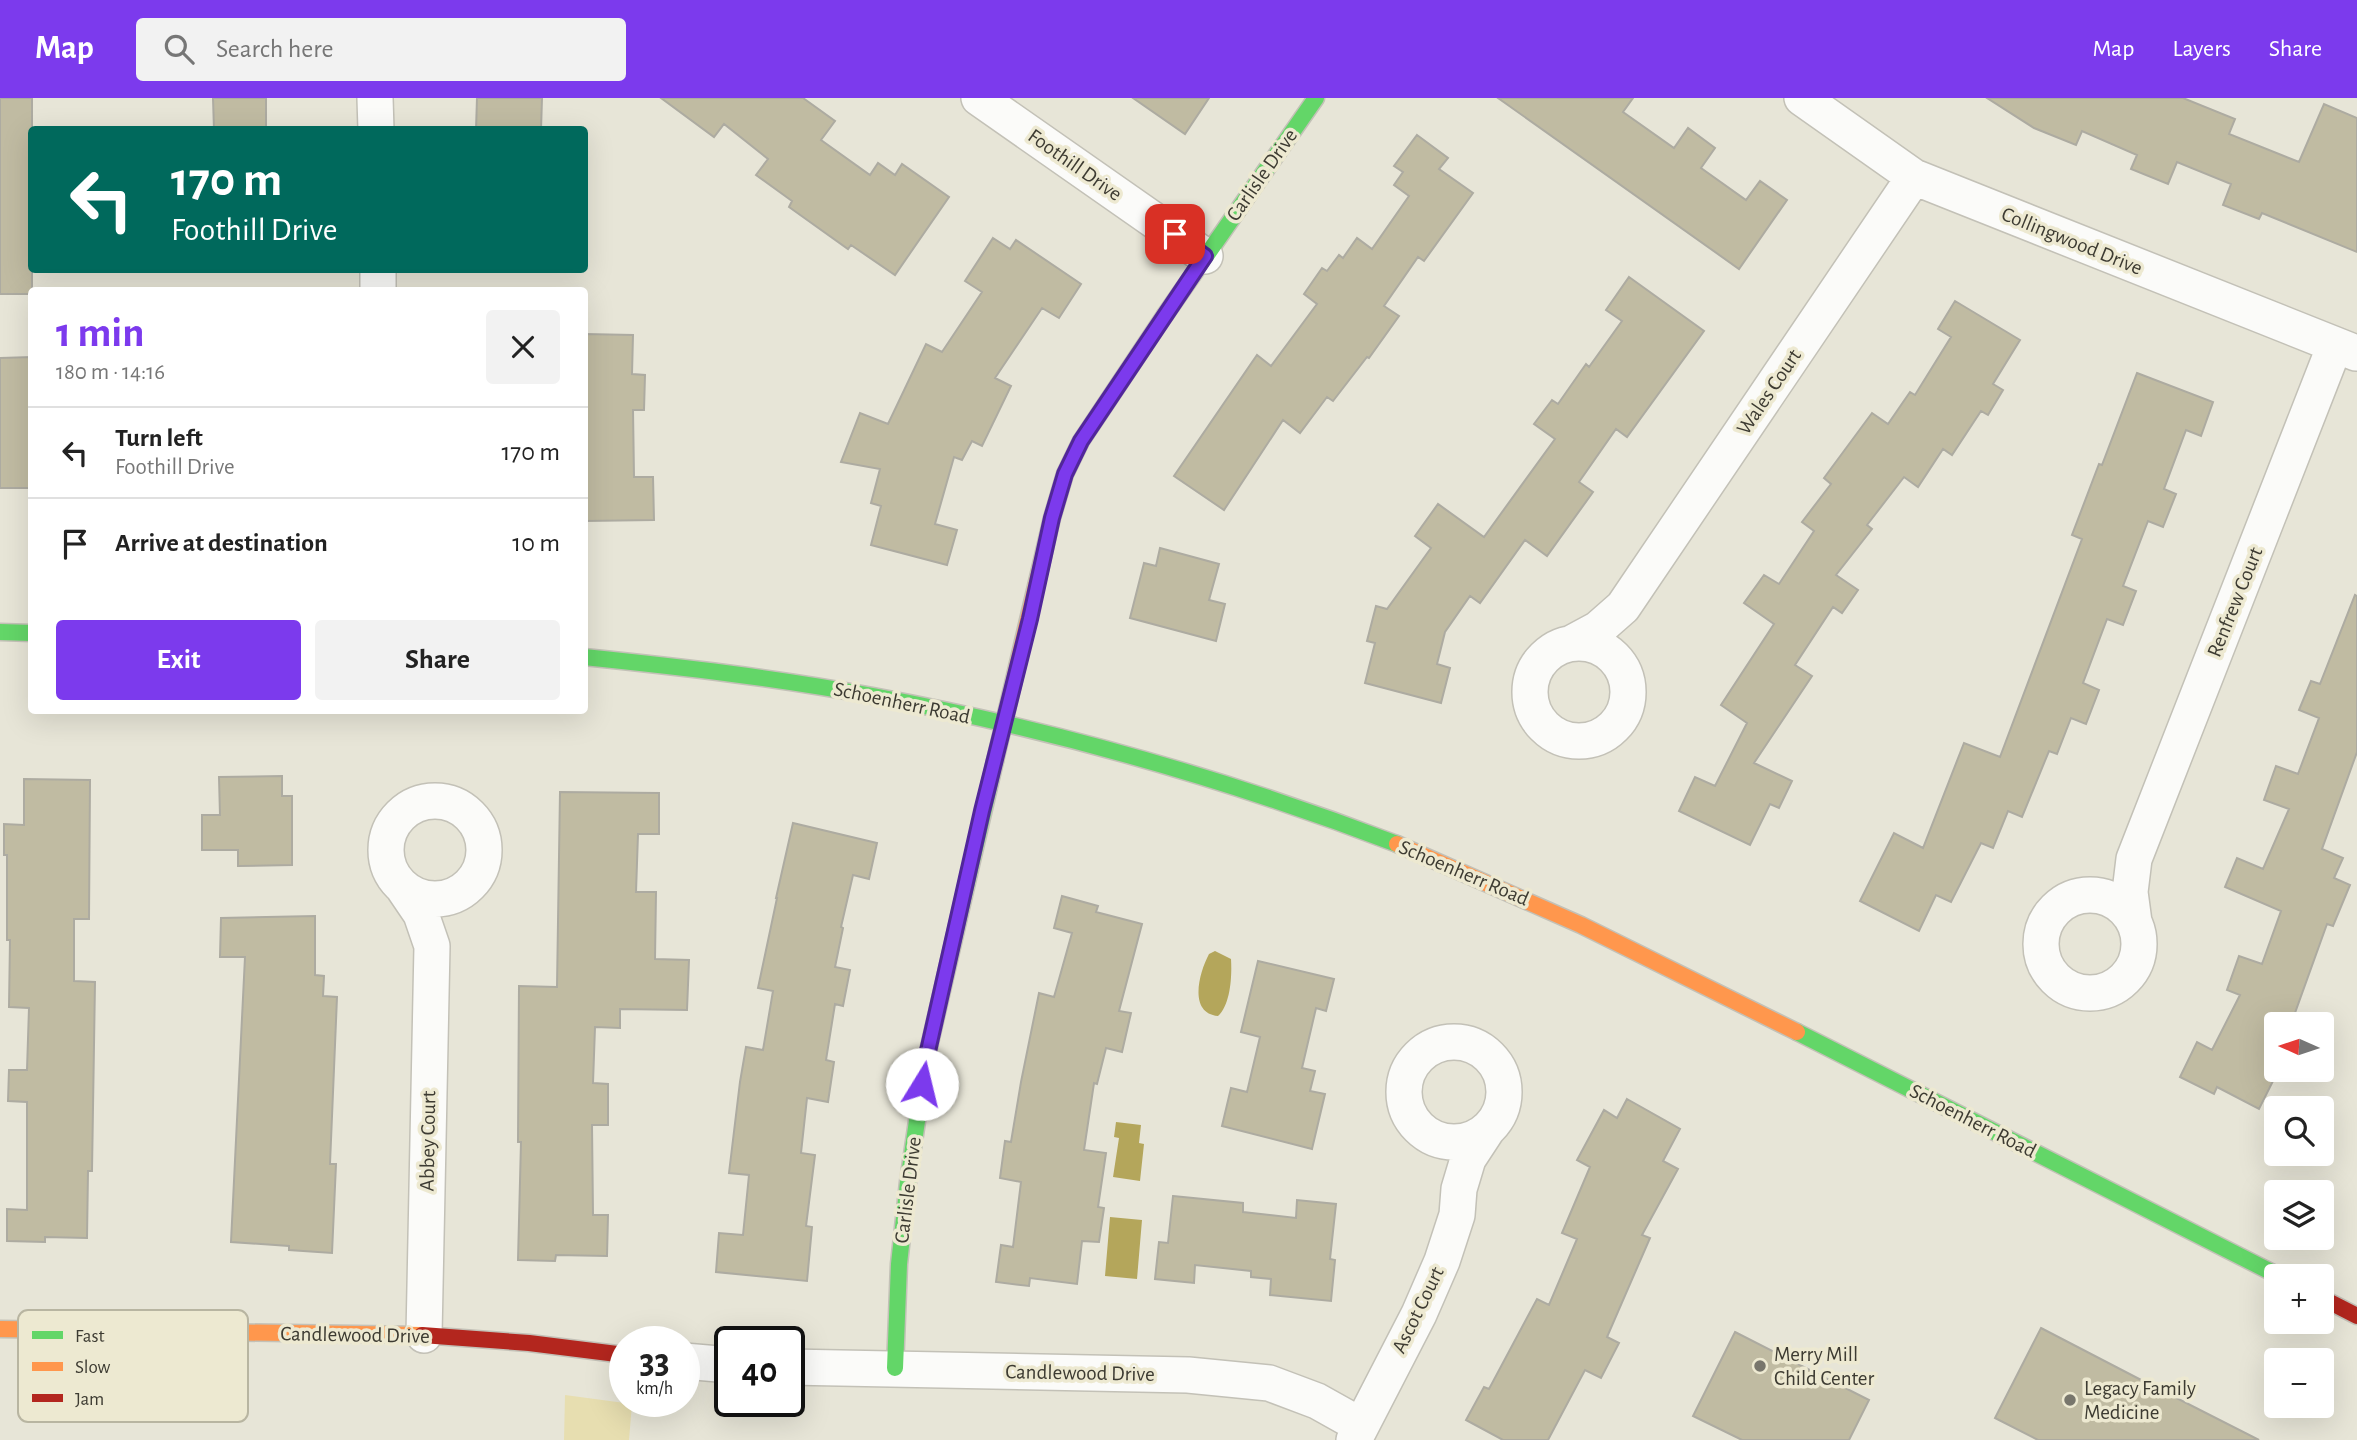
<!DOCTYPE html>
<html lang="en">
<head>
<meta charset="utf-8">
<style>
	body { margin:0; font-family:"Alegreya Sans",sans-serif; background:#f2f2f2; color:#222; height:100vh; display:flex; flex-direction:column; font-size:26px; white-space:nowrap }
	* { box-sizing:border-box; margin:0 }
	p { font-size:23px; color:#767676 }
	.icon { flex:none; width:38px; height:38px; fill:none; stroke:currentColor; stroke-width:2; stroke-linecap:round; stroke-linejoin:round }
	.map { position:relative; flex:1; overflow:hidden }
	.panel { position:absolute; left:28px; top:189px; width:560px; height:427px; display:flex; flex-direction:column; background:#fff; border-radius:7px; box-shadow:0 7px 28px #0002 }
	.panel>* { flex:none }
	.banner { position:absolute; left:28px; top:28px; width:560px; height:147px; border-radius:7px; box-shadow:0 7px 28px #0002; background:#00695c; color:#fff; overflow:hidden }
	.needle { width:46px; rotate:273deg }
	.tools { position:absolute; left:2264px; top:914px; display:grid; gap:14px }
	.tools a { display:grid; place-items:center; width:70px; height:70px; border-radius:7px; background:#fff; box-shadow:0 7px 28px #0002; font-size:35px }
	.speed { position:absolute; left:609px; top:1228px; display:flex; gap:14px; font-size:35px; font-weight:700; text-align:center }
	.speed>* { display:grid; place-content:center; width:91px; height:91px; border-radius:50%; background:#fff; box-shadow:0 7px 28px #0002; line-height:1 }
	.speed small { font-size:18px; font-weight:400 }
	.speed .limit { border:4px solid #111; border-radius:10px; background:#fff; color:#111 }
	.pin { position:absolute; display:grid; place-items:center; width:60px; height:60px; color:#fff; margin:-30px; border-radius:14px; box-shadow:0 4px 10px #0006 }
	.me { position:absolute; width:77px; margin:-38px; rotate:9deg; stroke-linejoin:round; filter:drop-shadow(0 0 5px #0008) }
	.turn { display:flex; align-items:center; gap:24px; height:147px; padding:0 28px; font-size:32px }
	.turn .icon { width:91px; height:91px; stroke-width:2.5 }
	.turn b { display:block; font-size:49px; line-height:60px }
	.round { display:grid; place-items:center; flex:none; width:74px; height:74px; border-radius:7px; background:#f2f2f2 }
	.headline { display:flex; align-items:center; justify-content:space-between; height:119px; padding:0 28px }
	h1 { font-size:42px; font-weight:600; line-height:52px; color:#7c3aed }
	.primary-button { display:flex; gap:14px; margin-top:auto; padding:14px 28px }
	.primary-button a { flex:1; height:80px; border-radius:7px; background:#7c3aed; color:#fff; font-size:28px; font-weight:600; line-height:80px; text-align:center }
	.primary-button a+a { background:#f2f2f2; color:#222 }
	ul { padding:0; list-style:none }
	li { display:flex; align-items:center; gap:21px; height:91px; padding:0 28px; border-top:2px solid #e0e0e0 }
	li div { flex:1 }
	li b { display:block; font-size:26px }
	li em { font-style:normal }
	header { display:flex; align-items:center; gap:42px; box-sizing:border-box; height:98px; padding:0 35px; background:#7c3aed; color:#fff }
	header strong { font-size:33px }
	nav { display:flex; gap:38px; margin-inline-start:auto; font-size:24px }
	.search { width:490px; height:63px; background:#f2f2f2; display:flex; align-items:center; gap:18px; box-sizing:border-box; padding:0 24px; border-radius:7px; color:#767676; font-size:26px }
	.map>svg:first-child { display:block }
</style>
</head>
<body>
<header>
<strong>Map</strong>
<div class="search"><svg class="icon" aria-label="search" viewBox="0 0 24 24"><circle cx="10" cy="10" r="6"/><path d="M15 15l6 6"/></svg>Search here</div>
<nav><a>Map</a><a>Layers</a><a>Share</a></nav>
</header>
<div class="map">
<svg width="2357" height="1342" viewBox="0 0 2357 1342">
	<rect width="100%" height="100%" fill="#e7e5d7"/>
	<path fill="#e7deb0" d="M 565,1297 L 632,1306 L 629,1342 L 564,1342 Z"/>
	<path fill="#b4a65b" d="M 1215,853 L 1231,861 C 1232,877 1231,906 1218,918 C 1188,915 1199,875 1209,856 Z
		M 1116,1024 L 1141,1027 L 1139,1045 L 1144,1046 L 1140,1083 L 1113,1079 L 1119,1040 L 1114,1039 Z
		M 1110,1119 L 1142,1122 L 1137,1181 L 1105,1178 Z"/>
	<path fill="#c0bba2" stroke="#adaba1" stroke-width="2" d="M 0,0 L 32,0 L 32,196 L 0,196 Z
		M 213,0 L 266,0 L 266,32 L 214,32 Z
		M 477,0 L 542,0 L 541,32 L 476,32 Z
		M 661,0 L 803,0 L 835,23 L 821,42 L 870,77 L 878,65 L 895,77 L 902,66 L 949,99 L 895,177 L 851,147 L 848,151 L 789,109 L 792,103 L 756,77 L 768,61 L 724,26 L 714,39 Z
		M 1133,0 L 1209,0 L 1185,36 Z
		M 1498,0 L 1633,0 L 1623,14 L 1674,50 L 1688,30 L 1715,50 L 1701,70 L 1746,102 L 1760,83 L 1787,102 L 1739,171 Z
		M 1987,0 L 2183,0 L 2235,21 L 2229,36 L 2299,64 L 2324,6 L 2357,20 L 2357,154 L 2262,115 L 2259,121 L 2223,107 L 2231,86 L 2177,64 L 2168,86 L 2131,71 L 2137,57 L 2082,33 L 2076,47 L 2034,30 Z
		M 1417,37 L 1448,60 L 1439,71 L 1473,95 L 1424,163 L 1418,159 L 1384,208 L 1399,218 L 1369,260 L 1367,259 L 1333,303 L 1327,299 L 1300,335 L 1283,322 L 1224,412 L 1174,378 L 1257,257 L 1271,268 L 1317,206 L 1304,196 L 1322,170 L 1327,173 L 1339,157 L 1343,160 L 1357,140 L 1372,151 L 1409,98 L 1394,87 L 1403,74 L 1394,68 Z
		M 993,140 L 1010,151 L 1016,142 L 1081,186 L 1059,220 L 1042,210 L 995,280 L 1011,288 L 982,348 L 972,343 L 962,362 L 954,359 L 935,426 L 957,432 L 947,467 L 871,447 L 881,408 L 871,405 L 880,371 L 841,364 L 860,315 L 888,326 L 926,246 L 942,254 L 982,194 L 965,183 Z
		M 1629,179 L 1704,233 L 1627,339 L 1616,331 L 1579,384 L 1593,394 L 1547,458 L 1525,442 L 1480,505 L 1470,498 L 1445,534 L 1437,566 L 1450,570 L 1441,605 L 1365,585 L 1375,545 L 1367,543 L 1376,508 L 1387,511 L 1431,450 L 1415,438 L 1438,406 L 1484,439 L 1555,341 L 1534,326 L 1552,302 L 1558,306 L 1586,266 L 1589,269 L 1622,223 L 1606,212 Z
		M 1955,203 L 2020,242 L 1993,286 L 2003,292 L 1988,317 L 1981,313 L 1952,357 L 1943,351 L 1918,389 L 1904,379 L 1867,427 L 1872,431 L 1836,477 L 1858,492 L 1842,515 L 1833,509 L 1795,567 L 1812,578 L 1754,665 L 1792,683 L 1779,710 L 1770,706 L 1750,747 L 1679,713 L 1695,679 L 1715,688 L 1747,625 L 1721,607 L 1774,526 L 1744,505 L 1764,477 L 1779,486 L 1814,433 L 1802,424 L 1831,386 L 1824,380 L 1872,315 L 1888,326 L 1910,294 L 1915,297 L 1951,239 L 1938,231 Z
		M 584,236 L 633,237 L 632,276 L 645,277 L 644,312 L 633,312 L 634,379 L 653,379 L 654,422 L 584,423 Z
		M 32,259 L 32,390 L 0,390 L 0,260 Z
		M 2137,275 L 2213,304 L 2201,338 L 2186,332 L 2164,391 L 2176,396 L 2163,429 L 2148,423 L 2123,488 L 2136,493 L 2123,527 L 2107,521 L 2083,585 L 2099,592 L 2086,626 L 2071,620 L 2057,656 L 2049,653 L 2022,719 L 2008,713 L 1993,750 L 1981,745 L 1951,804 L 1936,797 L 1919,833 L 1860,803 L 1894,735 L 1923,750 L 1964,645 L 2000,659 L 2082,441 L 2072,437 L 2099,366 L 2102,367 Z
		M 1160,450 L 1219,466 L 1209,502 L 1225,506 L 1216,543 L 1130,520 L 1144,465 L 1156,468 Z
		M 2355,497 L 2357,498 L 2357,654 L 2322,751 L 2343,760 L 2334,780 L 2350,787 L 2333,828 L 2327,826 L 2291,926 L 2277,926 L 2277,966 L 2275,971 L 2279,971 L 2259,1011 L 2217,989 L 2214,996 L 2180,979 L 2197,944 L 2212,952 L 2240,897 L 2227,892 L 2239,858 L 2262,866 L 2281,813 L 2225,789 L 2237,760 L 2263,771 L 2289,711 L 2264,702 L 2276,668 L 2298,676 L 2319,620 L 2299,612 L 2311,583 L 2320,586 Z
		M 282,678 L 282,698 L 292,698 L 292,767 L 238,768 L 238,752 L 202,752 L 202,717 L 220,717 L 219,679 Z
		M 24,681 L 90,682 L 89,821 L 74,821 L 74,883 L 95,884 L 92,1073 L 88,1073 L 87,1140 L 45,1139 L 45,1144 L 7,1143 L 7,1111 L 27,1112 L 27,1004 L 8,1003 L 9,972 L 27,972 L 29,910 L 9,909 L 10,842 L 7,842 L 7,757 L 4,757 L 4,726 L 24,727 Z
		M 560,694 L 659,695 L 659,736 L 638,736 L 636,794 L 656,794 L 655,861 L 689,862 L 687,912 L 620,911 L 620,930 L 595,929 L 593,985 L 608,986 L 608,1027 L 592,1027 L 593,1117 L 608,1117 L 607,1158 L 556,1157 L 555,1163 L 518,1162 L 521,1044 L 518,1044 L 519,888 L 557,889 Z
		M 793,725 L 877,745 L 869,781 L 853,777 L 841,829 L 843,830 L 835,869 L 850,872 L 843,908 L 835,906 L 826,962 L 834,964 L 828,1004 L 807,1000 L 801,1055 L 815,1057 L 806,1128 L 812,1129 L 807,1183 L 716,1174 L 719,1135 L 743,1137 L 749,1077 L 729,1075 L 740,984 L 746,949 L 763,952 L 773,893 L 758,890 L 777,800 L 776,800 Z
		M 1062,798 L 1098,808 L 1096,814 L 1142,826 L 1119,913 L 1131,915 L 1122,954 L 1106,950 L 1097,986 L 1094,985 L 1084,1052 L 1106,1055 L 1098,1109 L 1104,1110 L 1099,1144 L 1082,1143 L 1077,1186 L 1030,1180 L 1029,1188 L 996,1184 L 1001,1147 L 1013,1149 L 1021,1084 L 1000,1080 L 1005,1043 L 1011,1044 L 1021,984 L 1039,895 L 1054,899 L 1072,835 L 1054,830 Z
		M 315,818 L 315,877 L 324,878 L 323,898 L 337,899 L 330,1066 L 336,1066 L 332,1155 L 289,1152 L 289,1148 L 231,1144 L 245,859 L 220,859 L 221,820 Z
		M 1258,863 L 1334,881 L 1326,913 L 1316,910 L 1302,970 L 1315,973 L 1310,993 L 1325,996 L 1312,1051 L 1222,1028 L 1231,990 L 1247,994 L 1260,939 L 1241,934 Z
		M 1627,1001 L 1680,1031 L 1663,1063 L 1678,1071 L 1642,1137 L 1650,1140 L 1607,1239 L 1619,1245 L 1601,1280 L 1585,1272 L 1548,1342 L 1503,1342 L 1466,1322 L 1484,1289 L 1489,1291 L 1537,1201 L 1549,1207 L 1577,1141 L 1562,1135 L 1590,1069 L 1577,1062 L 1604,1012 L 1617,1020 Z
		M 1173,1098 L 1243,1105 L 1243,1114 L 1296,1120 L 1297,1102 L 1336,1106 L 1330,1161 L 1335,1162 L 1331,1203 L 1270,1197 L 1271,1181 L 1251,1179 L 1251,1173 L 1195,1167 L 1194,1185 L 1155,1181 L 1159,1144 L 1168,1145 Z
		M 2041,1230 L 2145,1284 L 2259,1342 L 2038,1342 L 1995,1320 Z
		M 1735,1234 L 1869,1302 L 1849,1342 L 1742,1342 L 1693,1318 Z"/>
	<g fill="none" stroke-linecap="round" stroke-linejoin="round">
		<g stroke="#c3c1b7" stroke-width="38">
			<path id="street" d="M 375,0 L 376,32
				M 979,0 L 1205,158
				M 1802,0 L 1914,79 L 2356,255
				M 378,172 L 378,192
				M1530 594a49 49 0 1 1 98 0a49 49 0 1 1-98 0Z
				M 1572,545 L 1598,531 L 1623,509 L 1914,79
				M386 752a49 49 0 1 1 98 0a49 49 0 1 1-98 0Z
				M 404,791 L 421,816 L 432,848 L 424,1237
				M2041 846a49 49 0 1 1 98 0a49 49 0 1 1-98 0Z
				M 2134,824 L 2130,794 L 2134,761 L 2335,247
				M1404 994a50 50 0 1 1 100 0a50 50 0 1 1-100 0Z
				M 684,1263 L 730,1267
				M 789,1269 L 1188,1277 L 1269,1285 L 1317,1303 L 1360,1327
				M 1354,1342 L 1419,1216 L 1442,1163 L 1457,1117 L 1459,1091 L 1468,1061 L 1487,1032"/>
		</g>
		<g stroke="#c3c1b7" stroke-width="19">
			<path id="fast" d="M 1165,217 L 1316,0
				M 0,534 L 32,535
				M 584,559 C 681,569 777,580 873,598 C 1052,631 1227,681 1397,746
				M 1797,934 L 2279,1178
				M 895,1270 L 899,1166 L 908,1084 L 926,962 L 995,663"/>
		</g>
		<g stroke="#c3c1b7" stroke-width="19">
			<path id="slow" d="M 995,663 L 1052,420 L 1065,376 L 1081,343 L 1165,217
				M 1397,746 L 1581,827 L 1797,934
				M 0,1231 L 422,1237"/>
		</g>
		<g stroke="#c3c1b7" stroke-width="19">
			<path id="jam" d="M 2322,1200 L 2357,1218
				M 422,1237 L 529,1245 L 625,1257"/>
		</g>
		<use href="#street" stroke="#fbfbf9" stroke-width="35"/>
		<use href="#fast" stroke="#63d668" stroke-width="16"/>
		<use href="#slow" stroke="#ff974d" stroke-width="16"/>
		<use href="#jam" stroke="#b3261e" stroke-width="16"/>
	</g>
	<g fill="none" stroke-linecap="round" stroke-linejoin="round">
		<g stroke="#51269a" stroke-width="18">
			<path id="route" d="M 922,986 L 926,962 L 982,713 L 1030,521 L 1052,420 L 1065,376 L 1081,343 L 1205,158 L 1175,136"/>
		</g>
		<use href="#route" stroke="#7c3aed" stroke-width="12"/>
	</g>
	<g fill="#78766c" stroke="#ede9d1" stroke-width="2.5">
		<circle cx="1760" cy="1268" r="7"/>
		<circle cx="2070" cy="1302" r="7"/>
	</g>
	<g text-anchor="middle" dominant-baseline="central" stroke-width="7" stroke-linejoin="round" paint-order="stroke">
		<g font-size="21" fill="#3d3b32" stroke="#ede9d1">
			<text transform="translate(1075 67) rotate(35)">Foothill Drive</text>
			<text transform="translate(1262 77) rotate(-55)">Carlisle Drive</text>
			<text transform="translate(2072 143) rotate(22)">Collingwood Drive</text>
			<text transform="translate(1769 294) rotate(-56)">Wales Court</text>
			<text transform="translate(2235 504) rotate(-68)">Renfrew Court</text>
			<text transform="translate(902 605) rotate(12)">Schoenherr Road</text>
			<text transform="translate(1464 775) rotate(23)">Schoenherr Road</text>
			<text transform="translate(1973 1023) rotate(27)">Schoenherr Road</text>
			<text transform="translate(428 1043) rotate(-89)">Abbey Court</text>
			<text transform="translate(908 1092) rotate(-83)">Carlisle Drive</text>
			<text transform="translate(1418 1212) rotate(-64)">Ascot Court</text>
			<text transform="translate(355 1237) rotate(1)">Candlewood Drive</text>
			<text transform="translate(1080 1275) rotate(1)">Candlewood Drive</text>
		</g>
		<g font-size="21" fill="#3d3b32" stroke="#ede9d1" text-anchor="start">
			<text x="1774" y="1256">Merry Mill<tspan x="1774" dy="24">Child Center</tspan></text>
			<text x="2084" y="1290">Legacy Family<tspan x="2084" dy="24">Medicine</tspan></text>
		</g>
	</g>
	<rect x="18" y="1212" width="230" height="112" rx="10" fill="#ede9d1" stroke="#b8b5a1" stroke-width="2"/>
	<rect x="32" y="1233" width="31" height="8" fill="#63d668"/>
	<rect x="32" y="1264" width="31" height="9" fill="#ff974d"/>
	<rect x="32" y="1296" width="31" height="8" fill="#b3261e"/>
	<g font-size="19" fill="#3d3b32">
		<text x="75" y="1244">Fast</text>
		<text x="75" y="1275">Slow</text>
		<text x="75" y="1307">Jam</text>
	</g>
</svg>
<div class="tools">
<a><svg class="needle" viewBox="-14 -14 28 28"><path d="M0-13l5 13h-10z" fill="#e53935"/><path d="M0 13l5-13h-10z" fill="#767676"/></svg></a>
<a><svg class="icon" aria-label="search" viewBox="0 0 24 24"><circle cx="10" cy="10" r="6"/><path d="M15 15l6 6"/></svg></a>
<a><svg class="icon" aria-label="layers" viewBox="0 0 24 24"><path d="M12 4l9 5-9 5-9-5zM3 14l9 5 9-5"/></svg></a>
<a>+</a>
<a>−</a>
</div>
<div class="speed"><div>33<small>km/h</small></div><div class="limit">40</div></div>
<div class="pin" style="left:1175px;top:136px;background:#d93025"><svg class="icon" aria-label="arrive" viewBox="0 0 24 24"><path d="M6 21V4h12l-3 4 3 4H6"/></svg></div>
<svg class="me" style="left:922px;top:986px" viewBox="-20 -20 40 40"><circle r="19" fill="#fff"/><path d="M0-13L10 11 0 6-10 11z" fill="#7c3aed"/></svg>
<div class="banner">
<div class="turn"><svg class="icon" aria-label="left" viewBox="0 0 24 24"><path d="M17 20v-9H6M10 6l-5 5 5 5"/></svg><div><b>170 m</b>Foothill Drive</div></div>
</div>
<section class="panel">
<div class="headline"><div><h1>1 min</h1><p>180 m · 14:16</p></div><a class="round"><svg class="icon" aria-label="close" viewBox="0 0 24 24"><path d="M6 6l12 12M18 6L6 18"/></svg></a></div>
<ul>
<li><svg class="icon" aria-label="left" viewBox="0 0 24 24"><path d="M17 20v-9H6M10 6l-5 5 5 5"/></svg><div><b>Turn left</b><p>Foothill Drive</p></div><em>170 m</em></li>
<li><svg class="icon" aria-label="arrive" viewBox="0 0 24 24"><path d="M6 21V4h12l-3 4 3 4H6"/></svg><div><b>Arrive at destination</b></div><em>10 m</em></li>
</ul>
<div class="primary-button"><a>Exit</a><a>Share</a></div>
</section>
</div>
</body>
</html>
